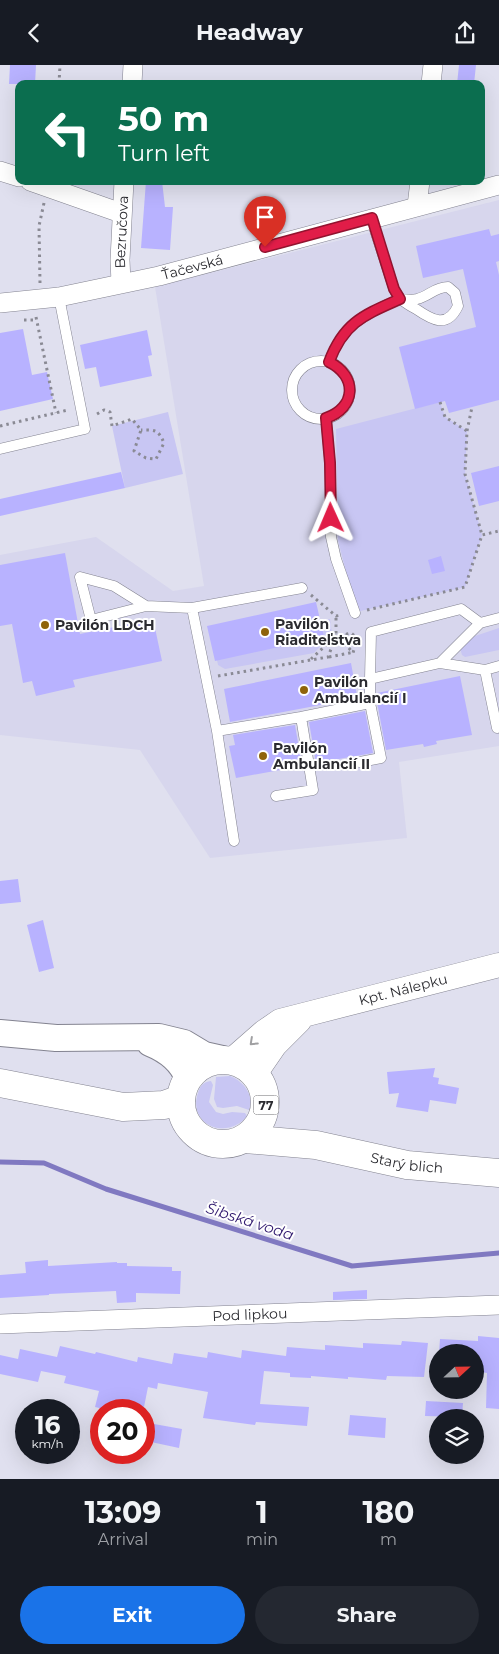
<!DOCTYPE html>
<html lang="en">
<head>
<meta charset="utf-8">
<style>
	body { margin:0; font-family:Montserrat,sans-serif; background:#242831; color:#f1f3f6; height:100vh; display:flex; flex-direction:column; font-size:19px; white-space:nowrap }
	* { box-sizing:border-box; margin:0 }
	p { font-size:16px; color:#9ea1a6 }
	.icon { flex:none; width:28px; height:28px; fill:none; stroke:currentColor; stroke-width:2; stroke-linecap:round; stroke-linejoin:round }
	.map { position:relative; height:1414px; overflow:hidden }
	.details { display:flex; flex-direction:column; background:#171b24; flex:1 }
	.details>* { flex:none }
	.hud { position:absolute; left:15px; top:15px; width:470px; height:105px; border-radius:10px; box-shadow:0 5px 20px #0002; background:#0b6e4f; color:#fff; overflow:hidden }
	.needle { width:32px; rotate:68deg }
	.tools { position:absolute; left:429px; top:1279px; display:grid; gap:10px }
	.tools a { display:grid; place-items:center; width:55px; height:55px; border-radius:50%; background:#171b24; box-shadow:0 5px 20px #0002; font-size:25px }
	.speed { position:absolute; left:15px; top:1334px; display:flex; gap:10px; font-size:25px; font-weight:700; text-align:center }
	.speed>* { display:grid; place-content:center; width:65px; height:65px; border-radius:50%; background:#171b24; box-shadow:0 5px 20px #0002; line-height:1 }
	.speed small { font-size:12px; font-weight:400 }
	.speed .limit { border:8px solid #d22; background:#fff; color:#111 }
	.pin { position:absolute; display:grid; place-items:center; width:42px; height:42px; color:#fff; margin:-51px -21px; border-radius:50% 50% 50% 0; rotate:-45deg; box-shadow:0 0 5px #0007 }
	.pin .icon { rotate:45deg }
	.me { position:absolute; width:55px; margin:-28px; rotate:359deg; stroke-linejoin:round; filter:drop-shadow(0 0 4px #0008) }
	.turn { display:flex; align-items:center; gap:18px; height:105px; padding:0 20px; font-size:22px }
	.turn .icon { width:65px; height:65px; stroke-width:2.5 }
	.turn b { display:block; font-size:35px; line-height:42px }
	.eta { display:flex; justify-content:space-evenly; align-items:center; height:85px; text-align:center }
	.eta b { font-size:30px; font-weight:700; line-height:35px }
	.primary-button { display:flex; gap:10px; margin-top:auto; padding:10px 20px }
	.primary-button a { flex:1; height:58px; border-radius:30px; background:#1a73e8; color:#fff; font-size:20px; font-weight:700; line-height:58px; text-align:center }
	.primary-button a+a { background:#242831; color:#f1f3f6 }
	header { display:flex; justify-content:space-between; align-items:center; height:65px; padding:0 20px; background:#171b24; font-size:22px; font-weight:700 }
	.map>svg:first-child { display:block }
</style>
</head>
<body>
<header><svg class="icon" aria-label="back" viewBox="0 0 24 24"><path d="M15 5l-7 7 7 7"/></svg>Headway<svg class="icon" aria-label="share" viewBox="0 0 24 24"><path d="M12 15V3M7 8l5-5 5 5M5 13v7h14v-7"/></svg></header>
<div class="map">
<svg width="499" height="1414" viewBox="0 0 499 1414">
	<rect width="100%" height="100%" fill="#e0e0ef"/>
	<path fill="#d7d6ed" d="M 499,135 L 499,681 L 399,697 L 407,773 L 210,793 L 140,685 L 0,670 L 0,490 L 96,472 L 173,526 L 204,521 L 155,222 Z"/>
	<path fill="#c8c6f3" d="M 440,337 L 445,352 L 467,366 L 465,409 L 482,470 L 465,522 L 356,547 L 338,475 L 336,364 Z
		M 168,347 L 183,409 L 125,423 L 112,361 Z
		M 330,554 L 332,569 L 314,588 L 225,604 L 218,600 L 217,595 L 320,556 Z
		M 499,563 L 499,585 L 465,592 L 462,590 L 460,583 L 469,573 Z
		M 230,1011 C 243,1016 255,1030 249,1045 L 237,1041 L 223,1043 L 217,1042 L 214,1034 L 216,1012 Z
		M 211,1016 L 213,1020 L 209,1037 L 216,1047 L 223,1049 L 232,1047 L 245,1048 L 247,1051 C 228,1076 187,1060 198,1028 C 200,1021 203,1017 211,1016 Z"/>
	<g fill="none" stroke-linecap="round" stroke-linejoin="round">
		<path stroke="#8079c1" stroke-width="5" d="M 0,1097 L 44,1098 L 106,1124 L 352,1201 L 499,1188"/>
	</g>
	<path fill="#b8b2ff" d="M 10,0 L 36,0 L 35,19 L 9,19 Z
		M 459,0 L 476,0 L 474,19 L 457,19 Z
		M 146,116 L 162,116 L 165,142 L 173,142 L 170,185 L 141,183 Z
		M 489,164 L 491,171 L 499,169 L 499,196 L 496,197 L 499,210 L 499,335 L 449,348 L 445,336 L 415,344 L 399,282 L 476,262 L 463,204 L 423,213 L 416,181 Z
		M 23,264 L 32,310 L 47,307 L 53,334 L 0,346 L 0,268 Z
		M 147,265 L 152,290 L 148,291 L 152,311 L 100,322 L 96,302 L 85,304 L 80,280 Z
		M 499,401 L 499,436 L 479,441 L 471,408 Z
		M 121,407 L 125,423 L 0,451 L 0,434 Z
		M 65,488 L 80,569 L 144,556 L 145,565 L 155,563 L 162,596 L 73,615 L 75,622 L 36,631 L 32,616 L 23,618 L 12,559 L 0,561 L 0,500 Z
		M 441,491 L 445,506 L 432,509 L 428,495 Z
		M 316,537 L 324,572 L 215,596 L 207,561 Z
		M 351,598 L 357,631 L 363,630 L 363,632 L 230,657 L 224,624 Z
		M 460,611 L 472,670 L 436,676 L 437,679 L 424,682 L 423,679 L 386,685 L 377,637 L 377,628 Z
		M 365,646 L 373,688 L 316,698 L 309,657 Z
		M 295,660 L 302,701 L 236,713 L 229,681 L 235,680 L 233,670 Z
		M 18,814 L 21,837 L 0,839 L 0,816 Z
		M 43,855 L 54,903 L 39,907 L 27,860 Z
		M 435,1003 L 433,1012 L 439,1013 L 438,1019 L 459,1023 L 456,1039 L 430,1035 L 428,1047 L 396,1042 L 399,1028 L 389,1029 L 387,1007 Z
		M 48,1195 L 48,1201 L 117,1197 L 117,1198 L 127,1198 L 127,1201 L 172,1202 L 172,1206 L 181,1206 L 180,1229 L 136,1228 L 136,1237 L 117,1238 L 116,1226 L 49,1229 L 49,1230 L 0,1233 L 0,1210 L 26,1208 L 25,1197 Z
		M 367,1225 L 367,1234 L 333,1235 L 333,1227 Z
		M 478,1271 L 499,1273 L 499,1344 L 486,1343 L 487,1308 L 481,1307 L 482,1299 L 476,1298 L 477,1288 L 439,1288 L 440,1274 L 478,1276 Z
		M 402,1276 L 428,1278 L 424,1312 L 387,1311 L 386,1315 L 348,1312 L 348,1314 L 311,1311 L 311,1313 L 290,1312 L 290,1308 L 264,1306 L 260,1339 L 309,1342 L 307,1361 L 256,1357 L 255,1360 L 203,1353 L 208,1327 L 158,1318 L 157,1324 L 148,1322 L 144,1342 L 112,1336 L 110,1345 L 108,1345 L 95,1342 L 99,1326 L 64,1318 L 66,1311 L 41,1306 L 38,1317 L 0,1309 L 0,1290 L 18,1294 L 20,1284 L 57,1292 L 60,1281 L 95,1289 L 96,1287 L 137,1297 L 138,1292 L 172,1299 L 174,1288 L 207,1293 L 208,1287 L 241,1293 L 242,1285 L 286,1291 L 287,1282 L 325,1285 L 325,1280 L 363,1283 L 363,1278 L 401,1280 Z
		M 426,1336 L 463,1338 L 462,1352 L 425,1351 Z
		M 350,1350 L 386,1353 L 385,1373 L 348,1370 Z
		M 154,1359 L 182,1364 L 179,1383 L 151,1377 Z"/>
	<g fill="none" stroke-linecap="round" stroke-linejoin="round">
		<g stroke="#838390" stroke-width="11">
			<path id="service" d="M292 325a29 29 0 1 1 58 0a29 29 0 1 1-58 0Z
				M 329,297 C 340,268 353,256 380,243 C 386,240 392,237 398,235 C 404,233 411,236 417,234 C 429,231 435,222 448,222 L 455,228 L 458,241 C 447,264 432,255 416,244 C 407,239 398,234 394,224 L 371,153
				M 326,353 L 330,398 L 331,472 L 336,494 L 355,548
				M 0,384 L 85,364 L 59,232
				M 146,541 L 91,555 L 80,512 L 114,521 L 146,541 L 192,543
				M 480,558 L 461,544 L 371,567 L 370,614 L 440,598 L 480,558 L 499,553
				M 440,598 L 485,605
				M 301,652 L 217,666 L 192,543 L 302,523
				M 497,663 L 485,605 L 499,601
				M 217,666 L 234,776
				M 360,697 L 381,693 L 370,638 L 370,614
				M 276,731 L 313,725 L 301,652 L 370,638"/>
		</g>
		<g stroke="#838390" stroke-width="20">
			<g id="minor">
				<path d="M 132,19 L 133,0"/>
				<path d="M 431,19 L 433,0"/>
				<path d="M 0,106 L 19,112"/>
				<path d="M 30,116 L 121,148"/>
				<path d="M 417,141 L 420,116"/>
				<path id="s1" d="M 121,218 L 120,195 L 124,116"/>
				<path id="s2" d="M 0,238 L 59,232 L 159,211 L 499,120"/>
				<path id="s3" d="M 0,1259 L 499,1240"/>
			</g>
		</g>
		<g stroke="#838390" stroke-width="25">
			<g id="tertiary">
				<path id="s4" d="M 232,995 L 264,967 L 280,956 L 499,900"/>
				<path d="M 255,1009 L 275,980 L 299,956"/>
			</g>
		</g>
		<g stroke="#838390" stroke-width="28">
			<path id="secondary" d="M 0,968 L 56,973 L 159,972 L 184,978 L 204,990 L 222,994
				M 150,978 C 167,985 182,995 188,1014"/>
		</g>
		<g stroke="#838390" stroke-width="29">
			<g id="primary">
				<circle cx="223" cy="1037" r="42"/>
				<path d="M 0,1018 L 123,1042 L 164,1040 L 181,1034"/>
				<path id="s5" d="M 245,1074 L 316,1080 L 407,1100 L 499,1108"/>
			</g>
		</g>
		<path stroke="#8a8a94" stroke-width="3" stroke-dasharray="2.5 4" stroke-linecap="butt" d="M 59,19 L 60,0
			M 40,218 L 39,161 L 44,138
			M 36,252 L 56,348
			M 24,255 L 36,255
			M 440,337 L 445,352 L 467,366 L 465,409 L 482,470
			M 97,349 L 104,345 L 110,347 L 112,361 L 132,354 L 141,365 L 134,386 L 146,393 L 156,394 L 164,378 C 158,364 155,365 141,365
			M 0,361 L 68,345
			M 467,366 L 472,342
			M 311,530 L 336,551 L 342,550
			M 367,545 L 465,522 L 482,470 L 499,466
			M 344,576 L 347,569 L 351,568 L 356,572
			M 329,592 L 354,587
			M 311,594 L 336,571 C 344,576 347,581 353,588 L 356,577
			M 218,611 L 328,592 L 336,571 L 336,551"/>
		<use href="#service" stroke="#fff" stroke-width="10"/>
		<use href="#minor" stroke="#fff" stroke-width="19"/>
		<use href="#tertiary" stroke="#fff" stroke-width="24"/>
		<use href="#secondary" stroke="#fff" stroke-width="26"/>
		<use href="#primary" stroke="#fff" stroke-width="28"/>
	</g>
	<defs><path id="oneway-chevron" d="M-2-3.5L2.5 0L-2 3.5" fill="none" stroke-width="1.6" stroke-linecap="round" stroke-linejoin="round" transform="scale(1.25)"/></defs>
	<use stroke="#a0a0a2" href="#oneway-chevron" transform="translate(253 977) rotate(137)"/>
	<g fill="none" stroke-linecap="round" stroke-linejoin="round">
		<g stroke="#92132f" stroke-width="12">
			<path id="route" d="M 265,182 L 372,153 L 394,224 L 400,234 C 364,250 344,257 329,297 C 358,311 356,343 326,353 L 330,398 L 331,453"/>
		</g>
		<use href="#route" stroke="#e11d48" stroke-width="9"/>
	</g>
	<g fill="#8f630a" stroke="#fff" stroke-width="2">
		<circle cx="45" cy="560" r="5"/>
		<circle cx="265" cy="567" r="5"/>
		<circle cx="304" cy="625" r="5"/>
		<circle cx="263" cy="691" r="5"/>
	</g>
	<g text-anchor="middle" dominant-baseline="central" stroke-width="4" stroke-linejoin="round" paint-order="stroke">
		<rect fill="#fff" stroke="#6b6b6e" stroke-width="1" x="253.5" y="1030.5" width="25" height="19" rx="4"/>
		<g font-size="12" font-weight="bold" fill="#2b2b30">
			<text x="266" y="1040">77</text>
		</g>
		<g font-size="14" fill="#2b2b30" stroke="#fff">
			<text stroke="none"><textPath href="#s1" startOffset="51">Bezručova</textPath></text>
			<text stroke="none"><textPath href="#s2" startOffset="196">Ťačevská</textPath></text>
			<text stroke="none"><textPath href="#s4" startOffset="189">Kpt. Nálepku</textPath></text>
			<text stroke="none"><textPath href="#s5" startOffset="164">Starý blich</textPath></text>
			<text stroke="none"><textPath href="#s3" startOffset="250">Pod lipkou</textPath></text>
		</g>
		<g font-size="14" font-weight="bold" fill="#2b2b30" stroke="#fff" text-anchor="start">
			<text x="275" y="559">Pavilón<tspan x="275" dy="16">Riaditeľstva</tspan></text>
			<text x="55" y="560">Pavilón LDCH</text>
			<text x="314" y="617">Pavilón<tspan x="314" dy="16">Ambulancií I</tspan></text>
			<text x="273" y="683">Pavilón<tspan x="273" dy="16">Ambulancií II</tspan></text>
		</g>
		<g font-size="15" font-style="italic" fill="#2f186e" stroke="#fff">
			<text transform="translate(250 1156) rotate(18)">Šibská voda</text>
		</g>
	</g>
</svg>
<div class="tools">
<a><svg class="needle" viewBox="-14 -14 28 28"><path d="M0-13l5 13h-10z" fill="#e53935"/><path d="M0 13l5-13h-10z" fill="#9ea1a6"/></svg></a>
<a><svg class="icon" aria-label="layers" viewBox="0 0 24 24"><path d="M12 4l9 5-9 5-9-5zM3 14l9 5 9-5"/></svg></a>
</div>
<div class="speed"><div>16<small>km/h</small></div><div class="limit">20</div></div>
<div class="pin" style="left:265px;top:182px;background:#d93025"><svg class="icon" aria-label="arrive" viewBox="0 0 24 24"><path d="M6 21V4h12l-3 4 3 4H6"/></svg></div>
<svg class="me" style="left:331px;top:453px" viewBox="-20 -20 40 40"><path d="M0-17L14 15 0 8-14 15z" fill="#e11d48" stroke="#fff" stroke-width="4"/></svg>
<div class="hud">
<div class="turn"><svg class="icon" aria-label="left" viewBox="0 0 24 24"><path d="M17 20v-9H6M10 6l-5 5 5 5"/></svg><div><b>50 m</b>Turn left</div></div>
</div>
</div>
<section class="details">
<div class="eta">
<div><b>13:09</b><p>Arrival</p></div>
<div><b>1</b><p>min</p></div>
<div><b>180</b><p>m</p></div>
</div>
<div class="primary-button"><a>Exit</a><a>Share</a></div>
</section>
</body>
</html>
